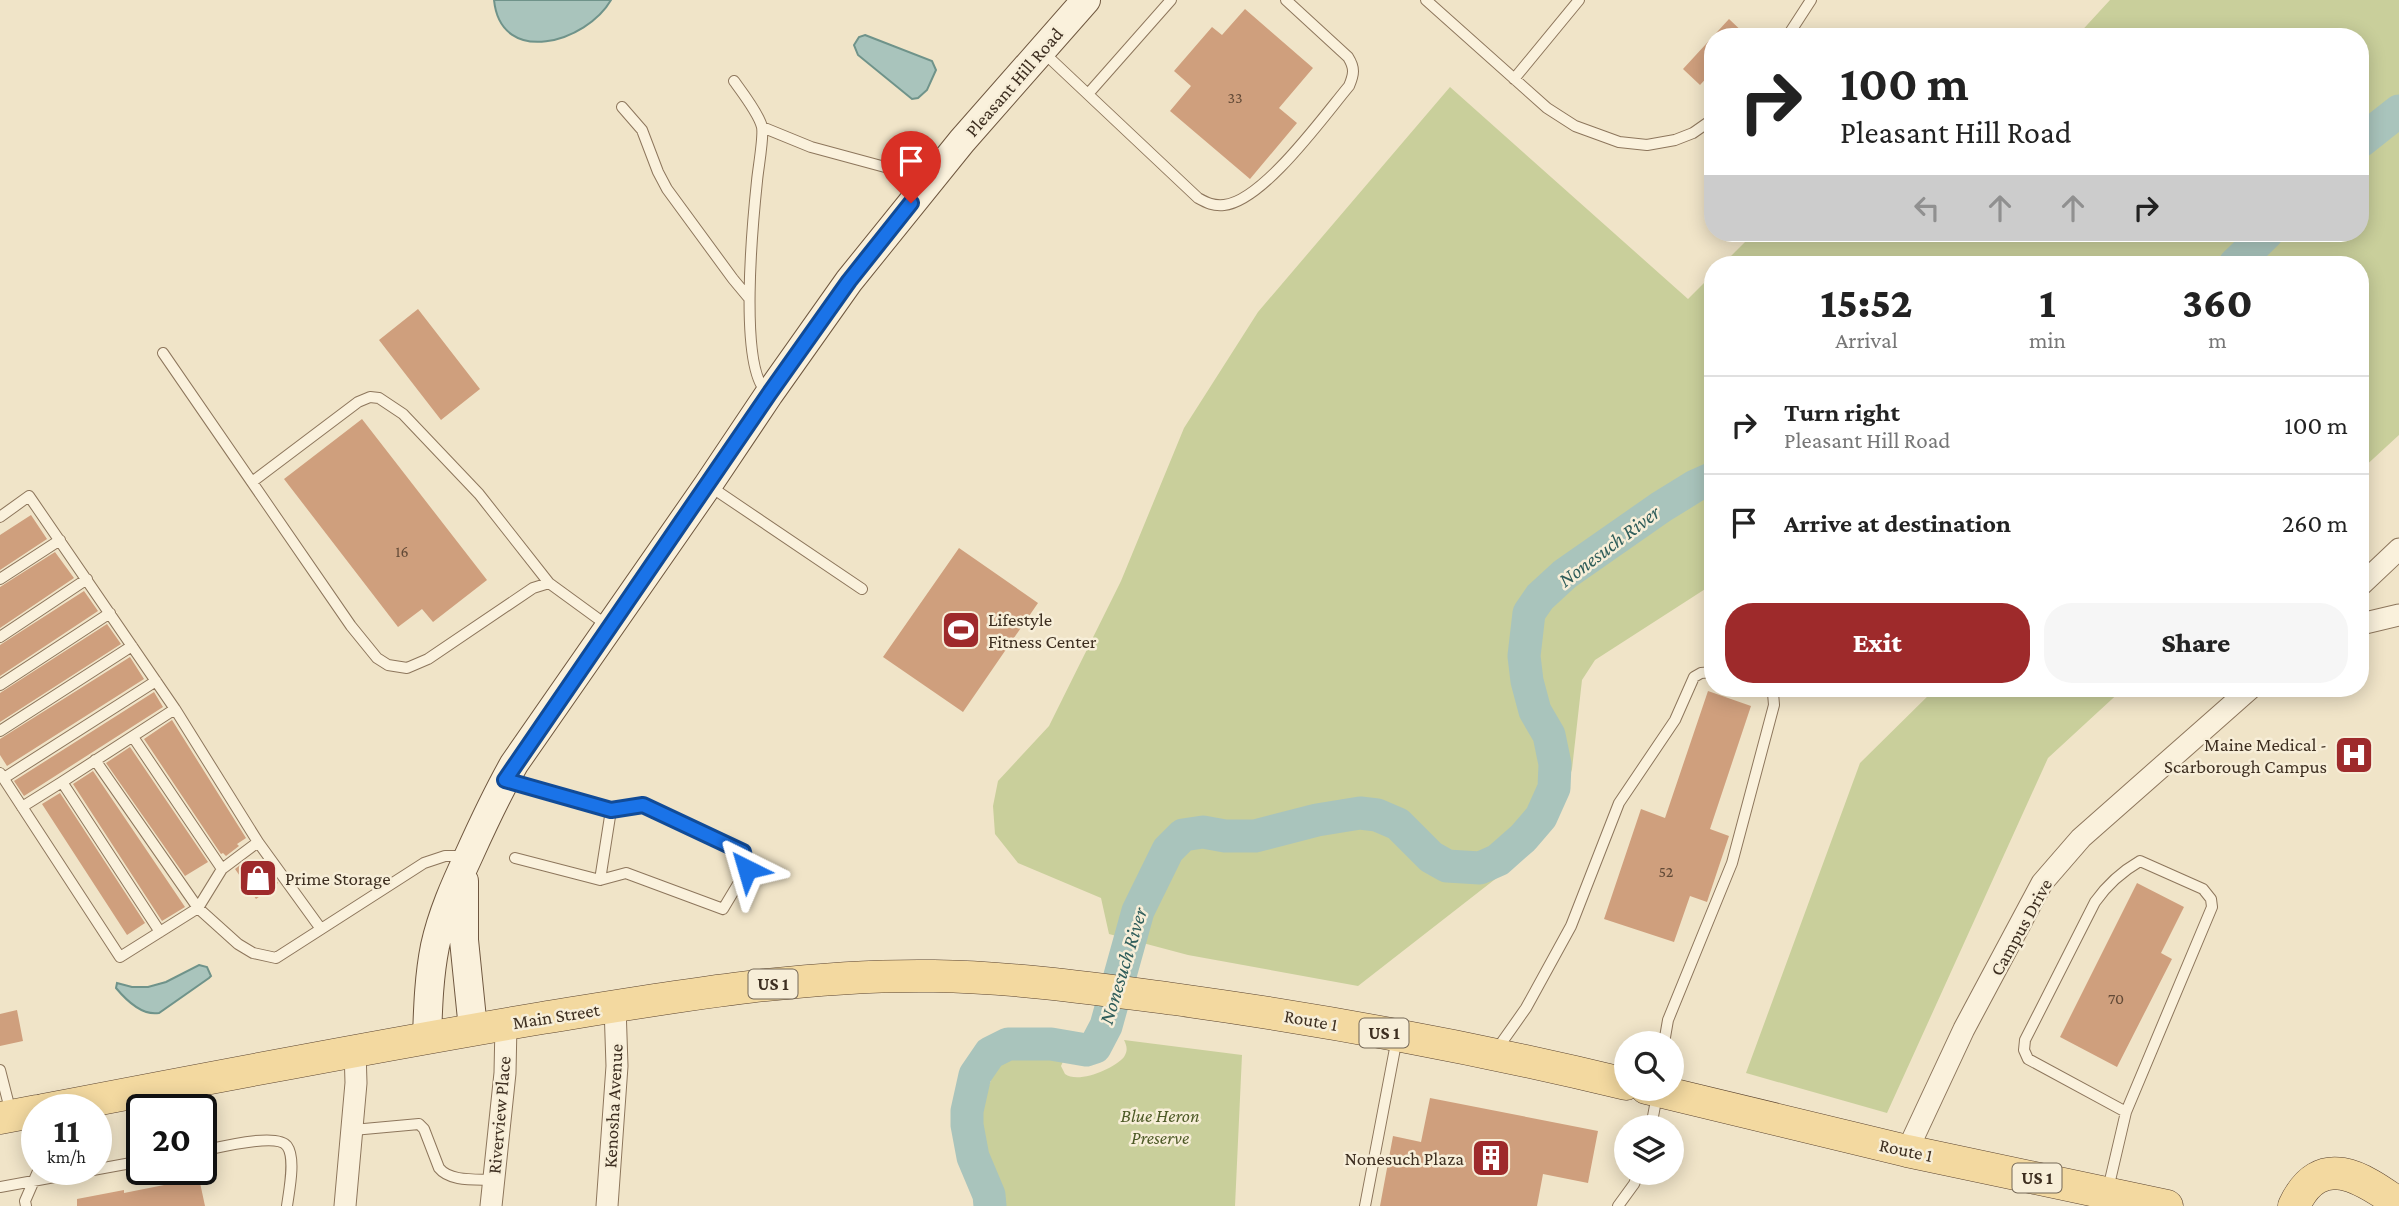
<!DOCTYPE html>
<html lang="en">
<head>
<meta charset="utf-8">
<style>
	body { margin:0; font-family:"Crimson Pro",serif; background:#f6f6f6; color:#222; height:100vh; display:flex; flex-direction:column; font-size:26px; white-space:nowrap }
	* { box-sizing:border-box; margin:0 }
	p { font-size:23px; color:#767676 }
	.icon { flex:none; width:38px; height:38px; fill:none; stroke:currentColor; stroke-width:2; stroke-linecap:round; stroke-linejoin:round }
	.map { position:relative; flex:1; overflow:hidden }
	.drawer { position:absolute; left:1704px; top:256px; width:665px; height:441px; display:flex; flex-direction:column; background:#fff; border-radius:28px; box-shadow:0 4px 18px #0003 }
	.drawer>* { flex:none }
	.top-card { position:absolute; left:1704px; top:28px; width:665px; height:214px; border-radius:28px; box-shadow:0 4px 18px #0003; background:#fff; color:#222; overflow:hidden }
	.controls { position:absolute; left:1614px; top:1031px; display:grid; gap:14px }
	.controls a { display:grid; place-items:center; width:70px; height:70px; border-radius:50%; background:#fff; box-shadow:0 4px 18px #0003; font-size:35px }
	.speed { position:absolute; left:21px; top:1094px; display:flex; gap:14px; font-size:35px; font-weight:700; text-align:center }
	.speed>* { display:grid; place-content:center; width:91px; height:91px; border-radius:50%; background:#fff; box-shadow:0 4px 18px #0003; line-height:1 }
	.speed small { font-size:18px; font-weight:400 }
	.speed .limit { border:4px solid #111; border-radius:10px; background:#fff; color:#111 }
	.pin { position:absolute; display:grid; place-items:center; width:60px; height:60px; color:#fff; margin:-72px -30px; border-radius:50% 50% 50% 0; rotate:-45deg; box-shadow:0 0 7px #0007 }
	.pin .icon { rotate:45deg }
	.me { position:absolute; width:77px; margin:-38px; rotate:320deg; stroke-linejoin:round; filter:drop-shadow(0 0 5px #0008) }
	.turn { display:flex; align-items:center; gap:24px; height:147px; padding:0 21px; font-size:32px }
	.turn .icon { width:91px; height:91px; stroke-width:2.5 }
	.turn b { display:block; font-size:49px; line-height:60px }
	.lanes { display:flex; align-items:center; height:66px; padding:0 21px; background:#0003; justify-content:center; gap:35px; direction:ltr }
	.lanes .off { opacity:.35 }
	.eta { display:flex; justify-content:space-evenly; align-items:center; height:119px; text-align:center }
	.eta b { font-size:42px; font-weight:800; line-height:49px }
	.action { display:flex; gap:14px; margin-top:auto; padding:14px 21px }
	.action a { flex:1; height:80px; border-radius:28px; background:#9e2a2b; color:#fff; font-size:28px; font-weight:800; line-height:80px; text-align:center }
	.action a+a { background:#f6f6f6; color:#222 }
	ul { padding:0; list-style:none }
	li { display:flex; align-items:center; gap:21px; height:98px; padding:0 21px; border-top:2px solid #e0e0e0 }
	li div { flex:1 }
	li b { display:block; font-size:26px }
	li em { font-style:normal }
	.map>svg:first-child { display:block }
</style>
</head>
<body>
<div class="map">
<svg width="2399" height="1206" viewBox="0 0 2399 1206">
	<rect width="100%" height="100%" fill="#f0e4c8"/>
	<path fill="#c9cf9b" d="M 2110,0 L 2399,0 L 2399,435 L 2361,470 L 2361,264 L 1723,264 L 1754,233 L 2361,233 L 2361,37 L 2076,37 Z
		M 1450,87 L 1688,299 L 1713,274 L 1713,584 L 1595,660 L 1582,680 L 1572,769 L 1556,821 L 1521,859 L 1358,986 L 1188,955 L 1109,934 L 1101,898 L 1018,863 L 995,834 L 993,806 L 998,781 L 1049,726 L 1121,581 L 1184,428 L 1258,312 Z
		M 1936,688 L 2124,688 L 2048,758 L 1887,1113 L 1746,1073 L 1860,763 Z
		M 1124,1040 L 1242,1055 L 1235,1206 L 1005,1206 L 981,1160 L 977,1127 L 978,1114 L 996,1067 L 1009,1054 L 1026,1050 L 1027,1053 L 1032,1056 C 1043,1051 1056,1046 1066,1055 L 1061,1066 L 1065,1074 C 1078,1084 1114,1069 1124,1057 C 1128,1051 1127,1046 1124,1040 Z"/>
	<path fill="#a9c4bc" stroke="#6f938a" stroke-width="2" d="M 494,0 L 611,0 C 587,42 501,68 494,0 Z
		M 865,35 L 932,61 L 936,70 L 927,90 L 918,98 L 912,99 L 858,55 L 854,45 L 859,37 Z
		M 199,965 L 207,967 L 211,976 L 209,978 L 159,1013 C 142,1016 126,1000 116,988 L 117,983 L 132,987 L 148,987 L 166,982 Z"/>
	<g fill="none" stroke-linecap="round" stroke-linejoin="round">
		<path stroke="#a9c4bc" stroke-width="33" d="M 2361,141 L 2399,111
			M 2235,264 L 2267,233
			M 990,1206 L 989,1195 L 973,1157 L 967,1125 L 967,1111 L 975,1075 L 990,1053 L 1008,1044 L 1051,1044 L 1086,1050 L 1095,1047 L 1106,1026 L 1138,911 L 1168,850 L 1183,835 L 1203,832 L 1225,836 L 1255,836 L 1317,820 L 1360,813 L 1377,815 L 1398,824 L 1431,857 L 1447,866 L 1480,868 L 1498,860 L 1523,838 L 1541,817 L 1554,788 L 1555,764 L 1549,735 L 1535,711 L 1527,681 L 1524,656 L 1529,613 L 1540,597 L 1565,574 L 1661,507 L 1695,486 L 1713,478"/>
	</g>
	<path fill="#cf9f7d" d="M 1245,9 L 1313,68 L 1279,108 L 1297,123 L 1250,179 L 1170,111 L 1191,86 L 1174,71 L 1212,27 L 1222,35 Z
		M 1729,19 L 1748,37 L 1713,37 L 1713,71 L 1700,85 L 1683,69 Z
		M 418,309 L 480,389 L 441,420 L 379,340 Z
		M 362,419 L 487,580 L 433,622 L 422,609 L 398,627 L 284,479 Z
		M 31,515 L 47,539 L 0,570 L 0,535 Z
		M 959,548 L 1038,603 L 963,712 L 883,657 Z
		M 55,552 L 74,578 L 0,628 L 0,587 Z
		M 84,591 L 98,611 L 0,676 L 0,645 Z
		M 107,624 L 121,644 L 0,722 L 0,693 Z
		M 130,657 L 144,679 L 7,766 L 0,755 L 0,739 Z
		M 1708,691 L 1751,706 L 1710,829 L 1729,836 L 1707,902 L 1690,896 L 1674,942 L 1604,919 L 1641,809 L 1665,818 Z
		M 154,692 L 163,707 L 24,796 L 14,781 Z
		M 172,720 L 246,838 L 237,844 L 239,846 L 226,856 L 223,853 L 221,854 L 144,739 Z
		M 130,747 L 208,862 L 185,876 L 106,763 Z
		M 93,771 L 185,907 L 162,921 L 73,784 Z
		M 60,793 L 145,923 L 127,935 L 42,804 Z
		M 248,859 L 255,870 L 264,864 L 278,883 L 256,899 L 235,869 Z
		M 2137,883 L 2184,907 L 2161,953 L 2172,959 L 2117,1067 L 2060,1037 Z
		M 17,1010 L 23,1041 L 0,1046 L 0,1014 Z
		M 1430,1098 L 1598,1131 L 1588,1183 L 1543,1174 L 1537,1206 L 1380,1206 L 1393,1136 L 1421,1142 Z
		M 199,1178 L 205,1206 L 77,1206 L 77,1199 L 124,1190 L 124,1193 Z"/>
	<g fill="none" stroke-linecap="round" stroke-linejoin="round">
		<g stroke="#8d765c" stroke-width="12">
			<path id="lane" d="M 1426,0 L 1547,108 L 1575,126 L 1619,142 L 1647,145 L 1675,140 L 1693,133 L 1713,119
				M 1787,37 L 1811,0
				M 1042,51 L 1198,198 C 1207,203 1213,206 1224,205 C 1263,201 1323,117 1349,86 C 1354,74 1355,68 1348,57 L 1286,0
				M 1514,79 L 1579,0
				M 734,81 C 742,92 759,114 762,127 C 764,137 758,169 757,181 C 753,219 738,369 767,392
				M 1088,94 L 1171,0
				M 622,107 L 642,130 L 658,172 L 667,189 L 733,279 L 748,297
				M 762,127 L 811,147 L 896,170 L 925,183
				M 163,353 L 351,626 L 377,658 L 388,665 L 407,668 L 428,659 L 533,588 L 549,583 L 608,626
				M 252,482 L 358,402 L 370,397 L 379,398 L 403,414 L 479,494 L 549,583
				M 708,485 L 862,589
				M 0,517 L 29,496 L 175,709 L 258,842
				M 0,579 L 60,540
				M 0,637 L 87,579
				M 0,685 L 110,613
				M 0,731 L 132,646
				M 133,737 L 222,869
				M 0,773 L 120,957 L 198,908 L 95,760
				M 4,778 L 156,681
				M 507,781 L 611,810 L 643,805 L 743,852 L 747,869 L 723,909 L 626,873 L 600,880
				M 22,807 L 62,782
				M 515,858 L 600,880 L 611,810
				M 321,929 L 258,842 L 222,869 L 198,908 L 238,944 L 253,953 L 276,958 L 424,863 L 445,856 L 466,856
				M 160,932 L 62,782 L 175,709
				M 1664,1043 L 1668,1020 L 1732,863 L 1774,705 L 1773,693 L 1769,688
				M 1495,1052 L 1526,1008 L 1571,926 L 1619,803 L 1675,720 L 1694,677 L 1701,673 L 1713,672
				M 0,1070 L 11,1113
				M 30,1114 L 37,1146
				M 1651,1127 L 1657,1095
				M 353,1130 L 419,1124 L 424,1129 L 439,1168 C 450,1182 476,1179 494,1180
				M 201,1151 C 217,1148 277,1132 287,1146 C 296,1158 289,1191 287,1206
				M 0,1187 L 142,1161
				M 2108,1189 L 2126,1112 L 2212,907 L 2211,899 L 2203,889 L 2140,861 C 2121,872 2107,885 2095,902 L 2025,1040 L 2024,1050 L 2028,1059 L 2126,1112
				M 26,1206 L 25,1201 L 39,1169
				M 1365,1206 L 1397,1038
				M 1618,1206 L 1634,1184 L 1639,1172"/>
		</g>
		<g stroke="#8d765c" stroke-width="23">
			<path id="street" d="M 2361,585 L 2399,549
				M 2361,624 L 2399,615
				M 1907,1151 L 1964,1029 L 2042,883 L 2081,838 L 2251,688
				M 345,1206 L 356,1083 L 355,1050
				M 491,1206 L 505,1073 L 506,1024
				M 607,1206 L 617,1066 L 615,1006"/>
		</g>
		<g stroke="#6f573f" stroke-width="30">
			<path id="secondary" d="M 464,881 L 464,940 L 473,1029
				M 427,1037 C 428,1007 429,976 435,946 C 442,914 455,885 469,855 C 483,824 497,794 514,764 L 708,485 L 769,394 L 849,281 L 962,141 L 1086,0"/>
		</g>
		<g stroke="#5b4430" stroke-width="33">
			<path id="primary" d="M 1646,1088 L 1907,1151 L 2167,1206
				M 43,1110 C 209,1078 375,1046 542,1018 C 672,997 802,974 934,976 C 1012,977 1097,989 1174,999 C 1326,1020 1477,1048 1626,1084
				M 0,1118 L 37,1111
				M 2294,1206 C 2320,1150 2362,1177 2399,1204"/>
		</g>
		<use href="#lane" stroke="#faf1dc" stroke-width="10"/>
		<use href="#street" stroke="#faf1dc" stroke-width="21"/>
		<use href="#secondary" stroke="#faf1dc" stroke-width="28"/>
		<use href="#primary" stroke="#f3d9a0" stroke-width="32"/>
	</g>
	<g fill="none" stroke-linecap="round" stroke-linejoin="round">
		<g stroke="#114b97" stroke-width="18">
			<path id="route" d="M 747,869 L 743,852 L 643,805 L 611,810 L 505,780 L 769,394 L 849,281 L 911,203"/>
		</g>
		<use href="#route" stroke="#1a73e8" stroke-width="12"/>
	</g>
	<defs>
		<g id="stadium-square" transform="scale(2.0125)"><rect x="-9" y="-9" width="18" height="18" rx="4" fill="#9e2a2b" stroke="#f7eed8"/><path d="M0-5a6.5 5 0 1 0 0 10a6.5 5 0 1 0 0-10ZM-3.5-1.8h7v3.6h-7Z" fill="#fff"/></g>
		<g id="hospital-square" transform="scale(2.0125)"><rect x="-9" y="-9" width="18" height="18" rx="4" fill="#9e2a2b" stroke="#f7eed8"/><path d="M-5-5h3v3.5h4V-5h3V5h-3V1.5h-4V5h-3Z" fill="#fff"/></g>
		<g id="shop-square" transform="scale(2.0125)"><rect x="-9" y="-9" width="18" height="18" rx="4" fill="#9e2a2b" stroke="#f7eed8"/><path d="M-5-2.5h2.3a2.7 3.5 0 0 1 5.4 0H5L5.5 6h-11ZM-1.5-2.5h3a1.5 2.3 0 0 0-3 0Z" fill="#fff"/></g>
		<g id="building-square" transform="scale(2.0125)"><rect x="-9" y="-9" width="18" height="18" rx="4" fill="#9e2a2b" stroke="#f7eed8"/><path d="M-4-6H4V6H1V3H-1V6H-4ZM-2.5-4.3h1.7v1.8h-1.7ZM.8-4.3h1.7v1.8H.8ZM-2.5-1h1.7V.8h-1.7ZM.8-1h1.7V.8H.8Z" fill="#fff"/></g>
	</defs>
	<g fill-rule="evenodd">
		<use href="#stadium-square" x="961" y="630"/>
		<use href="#hospital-square" x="2354" y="755"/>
		<use href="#shop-square" x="258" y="878"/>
		<use href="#building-square" x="1491" y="1158"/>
	</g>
	<g text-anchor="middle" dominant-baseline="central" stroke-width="5" stroke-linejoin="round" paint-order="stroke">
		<g font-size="16" fill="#624a37">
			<text x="1235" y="97">33</text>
			<text x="402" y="551">16</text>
			<text x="1666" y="871">52</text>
			<text x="2116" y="998">70</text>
		</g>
		<g fill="#f7eed8" stroke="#756857" stroke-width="2">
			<rect x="748.5" y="969.5" width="49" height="29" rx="5"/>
			<rect x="1359.5" y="1018.5" width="49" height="29" rx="5"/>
			<rect x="2012.5" y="1163.5" width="49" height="29" rx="5"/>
		</g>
		<g font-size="18" font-weight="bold" fill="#3d2e20">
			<text x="773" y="984">US 1</text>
			<text x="1384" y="1033">US 1</text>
			<text x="2037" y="1178">US 1</text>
		</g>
		<g font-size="19" fill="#3d2e20" stroke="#f7eed8">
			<text transform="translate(1014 82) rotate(-49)">Pleasant Hill Road</text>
			<text transform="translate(2021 927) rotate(-61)">Campus Drive</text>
			<text transform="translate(556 1016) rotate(-9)">Main Street</text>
			<text transform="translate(1311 1020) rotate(10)">Route 1</text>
			<text transform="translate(613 1106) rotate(-87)">Kenosha Avenue</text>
			<text transform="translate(499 1115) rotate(-85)">Riverview Place</text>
			<text transform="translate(1906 1150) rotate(12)">Route 1</text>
		</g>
		<g font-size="19" fill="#3d2e20" stroke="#f7eed8" text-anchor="start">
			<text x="988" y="619">Lifestyle<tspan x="988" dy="22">Fitness Center</tspan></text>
			<text x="2327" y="744" text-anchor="end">Maine Medical -<tspan x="2327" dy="22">Scarborough Campus</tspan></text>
			<text x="285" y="878">Prime Storage</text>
			<text x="1464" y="1158" text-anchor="end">Nonesuch Plaza</text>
		</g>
		<g font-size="19" font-style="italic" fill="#4d5a26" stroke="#f7eed8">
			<text x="1160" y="1115">Blue Heron<tspan x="1160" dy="22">Preserve</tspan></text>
		</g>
		<g font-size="21" font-style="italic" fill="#2f5d5a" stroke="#f7eed8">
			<text transform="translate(1609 546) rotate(-37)">Nonesuch River</text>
			<text transform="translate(1123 966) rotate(-73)">Nonesuch River</text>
		</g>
	</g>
</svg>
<div class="controls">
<a><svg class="icon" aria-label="search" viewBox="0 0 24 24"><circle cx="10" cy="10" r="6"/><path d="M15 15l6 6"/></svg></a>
<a><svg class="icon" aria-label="layers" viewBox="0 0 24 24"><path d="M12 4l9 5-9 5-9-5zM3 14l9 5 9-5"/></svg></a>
</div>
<div class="speed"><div>11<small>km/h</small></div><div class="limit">20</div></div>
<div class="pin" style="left:911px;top:203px;background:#d93025"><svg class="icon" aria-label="arrive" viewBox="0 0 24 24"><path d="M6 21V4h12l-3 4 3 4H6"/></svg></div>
<svg class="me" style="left:747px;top:869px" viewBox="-20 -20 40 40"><path d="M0-17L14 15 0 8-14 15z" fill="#1a73e8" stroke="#fff" stroke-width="4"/></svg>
<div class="top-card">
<div class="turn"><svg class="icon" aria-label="right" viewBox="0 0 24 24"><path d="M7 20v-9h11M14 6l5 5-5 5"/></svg><div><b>100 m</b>Pleasant Hill Road</div></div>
<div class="lanes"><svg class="icon off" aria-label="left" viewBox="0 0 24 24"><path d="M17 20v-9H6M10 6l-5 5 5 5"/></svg><svg class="icon off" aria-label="ahead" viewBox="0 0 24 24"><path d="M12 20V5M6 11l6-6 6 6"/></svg><svg class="icon off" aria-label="ahead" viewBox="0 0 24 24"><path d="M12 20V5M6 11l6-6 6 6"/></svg><svg class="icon" aria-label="right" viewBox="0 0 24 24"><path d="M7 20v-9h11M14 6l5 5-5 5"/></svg></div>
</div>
<section class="drawer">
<div class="eta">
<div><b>15:52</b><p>Arrival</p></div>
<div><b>1</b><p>min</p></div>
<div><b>360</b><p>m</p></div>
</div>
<ul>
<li><svg class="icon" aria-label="right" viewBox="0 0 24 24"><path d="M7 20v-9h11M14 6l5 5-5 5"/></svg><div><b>Turn right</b><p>Pleasant Hill Road</p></div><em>100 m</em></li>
<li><svg class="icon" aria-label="arrive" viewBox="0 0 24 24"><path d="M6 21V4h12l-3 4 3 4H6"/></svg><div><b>Arrive at destination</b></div><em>260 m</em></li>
</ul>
<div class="action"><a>Exit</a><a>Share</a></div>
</section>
</div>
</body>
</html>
